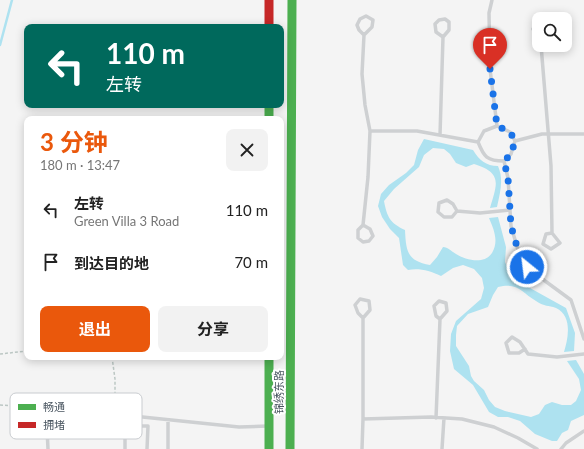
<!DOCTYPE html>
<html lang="zh">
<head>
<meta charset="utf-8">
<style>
	body { margin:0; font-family:Lato,"Noto Sans SC",sans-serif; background:#f2f2f2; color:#222; height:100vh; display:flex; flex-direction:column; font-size:15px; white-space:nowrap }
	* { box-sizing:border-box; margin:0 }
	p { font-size:13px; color:#767676 }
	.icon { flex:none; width:22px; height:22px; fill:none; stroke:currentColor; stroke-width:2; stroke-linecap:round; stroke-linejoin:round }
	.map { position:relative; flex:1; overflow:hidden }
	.sheet { position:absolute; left:24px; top:116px; width:260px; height:244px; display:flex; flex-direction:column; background:#fff; border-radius:8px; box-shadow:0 2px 10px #0003 }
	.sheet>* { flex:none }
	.guide { position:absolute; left:24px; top:24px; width:260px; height:84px; border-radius:8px; box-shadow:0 2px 10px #0003; background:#00695c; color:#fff; overflow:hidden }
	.tools { position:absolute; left:532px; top:12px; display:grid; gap:8px }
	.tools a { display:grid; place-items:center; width:40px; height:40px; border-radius:8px; background:#fff; box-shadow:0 2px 10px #0003; font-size:20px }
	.pin { position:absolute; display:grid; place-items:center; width:34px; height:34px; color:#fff; margin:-41px -17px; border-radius:50% 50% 50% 0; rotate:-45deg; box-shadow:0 0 4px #0007 }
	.pin .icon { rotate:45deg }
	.me { position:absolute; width:44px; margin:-22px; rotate:331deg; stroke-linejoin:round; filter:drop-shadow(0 0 3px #0008) }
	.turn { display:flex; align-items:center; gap:14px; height:84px; padding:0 16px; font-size:18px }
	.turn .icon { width:52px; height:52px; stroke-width:2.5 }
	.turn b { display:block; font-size:28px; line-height:34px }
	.round { display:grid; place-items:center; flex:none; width:42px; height:42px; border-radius:8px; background:#f2f2f2 }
	.headline { display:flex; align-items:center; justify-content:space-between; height:68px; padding:0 16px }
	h1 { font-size:24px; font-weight:700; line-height:30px; color:#ea580c }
	.button { display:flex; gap:8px; margin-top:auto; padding:8px 16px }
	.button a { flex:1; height:46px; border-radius:8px; background:#ea580c; color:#fff; font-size:16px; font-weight:700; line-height:46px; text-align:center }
	.button a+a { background:#f2f2f2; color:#222 }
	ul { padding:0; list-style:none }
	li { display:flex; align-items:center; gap:12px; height:52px; padding:0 16px }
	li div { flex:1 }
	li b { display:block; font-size:15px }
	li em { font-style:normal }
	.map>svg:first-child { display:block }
</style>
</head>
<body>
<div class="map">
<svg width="584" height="449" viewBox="0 0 584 449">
	<rect width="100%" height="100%" fill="#f4f4f4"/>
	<path fill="#aee2f0" d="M 424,139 L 473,150 C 479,160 486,166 498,166 C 504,180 500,193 497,207 L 490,208 C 497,184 503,173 474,164 L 466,167 L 456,163 L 450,154 L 444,149 L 433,148 L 424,155 L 419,167 L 394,189 L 384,201 C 387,217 390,223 405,230 C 406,251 407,261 430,265 L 437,257 L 443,247 C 448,247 451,251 456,254 C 466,260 484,265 492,253 C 499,241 494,230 489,218 L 498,217 L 506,247 L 505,262 L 511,276 L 530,288 L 566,308 L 575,333 L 574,351 L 564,352 C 568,339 573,316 556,308 C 548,305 545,307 536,301 C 521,292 518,282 498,287 L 493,295 L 488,307 L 468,314 L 457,326 L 456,335 L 456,346 L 469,366 L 471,376 L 474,381 L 484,390 L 489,400 L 495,407 L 505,411 L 531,417 L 539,414 L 545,405 L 552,402 L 562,405 L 571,405 L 576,401 L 581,390 L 579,379 L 567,361 L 576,360 L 584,374 L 584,415 L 571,421 L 568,430 L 562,433 L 557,441 L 552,441 L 535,434 L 520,421 L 508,417 L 498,417 L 489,412 L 473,385 L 454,369 L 450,351 L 451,334 L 456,321 L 481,299 L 484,288 L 482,278 L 474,269 L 463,265 L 453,268 L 441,276 C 430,271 420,268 408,270 L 403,265 L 399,238 L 390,229 L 382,217 L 378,206 L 381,194 L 389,185 L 406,173 L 414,165 L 418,150 Z"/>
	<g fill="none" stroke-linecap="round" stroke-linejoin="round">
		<path stroke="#aee2f0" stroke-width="2.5" d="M 0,45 L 12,0"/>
		<path stroke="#bcc7c4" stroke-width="1.5" stroke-dasharray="3 2" stroke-linecap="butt" d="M 0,354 L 27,351
			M 112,357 L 115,379 L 115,408
			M 0,405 L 40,407"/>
		<path stroke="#ced0d2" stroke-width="3.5" d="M 492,0 L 489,13 L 490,69 L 497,126
			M 366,16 L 373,20 L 372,27 L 364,35 L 359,30 L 357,25 L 360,19 Z
			M 539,20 L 533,29 L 539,36
			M 541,45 L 551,166 L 552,233 L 560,243 L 551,249 L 543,244 L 546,234 L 552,233
			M 497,126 L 510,132 L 515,141 L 511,154 L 504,161 C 487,161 484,157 478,142 L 484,131 Z
			M 370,131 L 417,131 L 478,142
			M 440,135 L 443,37 L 449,30 L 449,22 L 445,19 L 439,20 L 435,24 L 436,32 L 443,37
			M 515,141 L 542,134 L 584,134
			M 504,161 L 508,178 L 511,226 L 518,250 L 527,267 L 541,278 L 571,300 L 584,339
			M 457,211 L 452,217 L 444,217 L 438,212 L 439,203 L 447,200 L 453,204 L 457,211 L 480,213 L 510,210
			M 363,225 L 358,230 L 358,238 L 363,242 L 369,241 L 373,236 L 370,229 L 363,225 L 368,177 L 370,131 L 365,105 L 362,74 L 364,35
			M 363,318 L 358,313 L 355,305 L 360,299 L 369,301 L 370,310 L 363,318 L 363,419 L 431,417 L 462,419 L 494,427 L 518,438 L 537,449
			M 525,349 L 519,353 L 509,353 L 506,343 L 512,337 L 520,342 L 528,354 L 557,357 L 584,354
			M 436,418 L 440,319 L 447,311 L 446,303 L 439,301 L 434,306 L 436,316 L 440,319
			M 48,449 L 46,407 L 239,427 L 268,426
			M 125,449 L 125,426 L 148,426 L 147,449
			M 168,449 L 168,420
			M 362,449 L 363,419
			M 442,449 L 444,418
			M 561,449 L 566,443 L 584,431"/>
		<path stroke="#4caf50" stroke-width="9" d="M 269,105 L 269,119
			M 269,357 L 269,449
			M 290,449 L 292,0"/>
		<path stroke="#c62828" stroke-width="9" d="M 269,0 L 269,27"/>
	</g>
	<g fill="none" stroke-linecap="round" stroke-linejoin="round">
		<path stroke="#1a73e8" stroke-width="7" stroke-dasharray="0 12.6" d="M 490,69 L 497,126 L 510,132 L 515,141 L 511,154 L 504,161 L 508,178 L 511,226 L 518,250 L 527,267"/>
	</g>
	<g text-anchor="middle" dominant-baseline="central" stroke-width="4" stroke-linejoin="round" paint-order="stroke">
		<g font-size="11" fill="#4a5661" stroke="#fff">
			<text transform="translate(278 392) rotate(-90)">锦绣东路</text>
		</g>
	</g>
	<rect x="10" y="393" width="132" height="46" rx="6" fill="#fff" stroke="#c9ccd0" stroke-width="1"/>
	<rect x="18" y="404" width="18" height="6" fill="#4caf50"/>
	<rect x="18" y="422" width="18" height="6" fill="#c62828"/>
	<g font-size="11" fill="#4a5661">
		<text x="43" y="411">畅通</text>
		<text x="43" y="429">拥堵</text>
	</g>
</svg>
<div class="tools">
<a><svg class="icon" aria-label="search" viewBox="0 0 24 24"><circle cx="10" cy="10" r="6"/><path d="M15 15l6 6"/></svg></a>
</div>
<div class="pin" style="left:490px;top:69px;background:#d93025"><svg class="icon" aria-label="arrive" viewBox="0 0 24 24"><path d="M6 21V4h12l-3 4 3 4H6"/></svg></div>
<svg class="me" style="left:527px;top:267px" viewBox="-20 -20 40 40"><circle r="17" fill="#1a73e8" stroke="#fff" stroke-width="3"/><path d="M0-11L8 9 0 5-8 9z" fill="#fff"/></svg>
<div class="guide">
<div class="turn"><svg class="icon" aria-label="left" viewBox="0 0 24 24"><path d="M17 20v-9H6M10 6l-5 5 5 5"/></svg><div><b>110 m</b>左转</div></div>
</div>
<section class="sheet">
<div class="headline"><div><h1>3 分钟</h1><p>180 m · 13:47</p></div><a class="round"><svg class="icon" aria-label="close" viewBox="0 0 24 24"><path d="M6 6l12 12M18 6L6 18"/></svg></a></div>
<ul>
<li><svg class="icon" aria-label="left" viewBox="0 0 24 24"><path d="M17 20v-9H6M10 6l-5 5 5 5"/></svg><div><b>左转</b><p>Green Villa 3 Road</p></div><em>110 m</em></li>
<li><svg class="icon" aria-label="arrive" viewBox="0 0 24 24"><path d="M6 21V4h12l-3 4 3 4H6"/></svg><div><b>到达目的地</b></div><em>70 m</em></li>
</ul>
<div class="button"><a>退出</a><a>分享</a></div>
</section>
</div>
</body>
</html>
